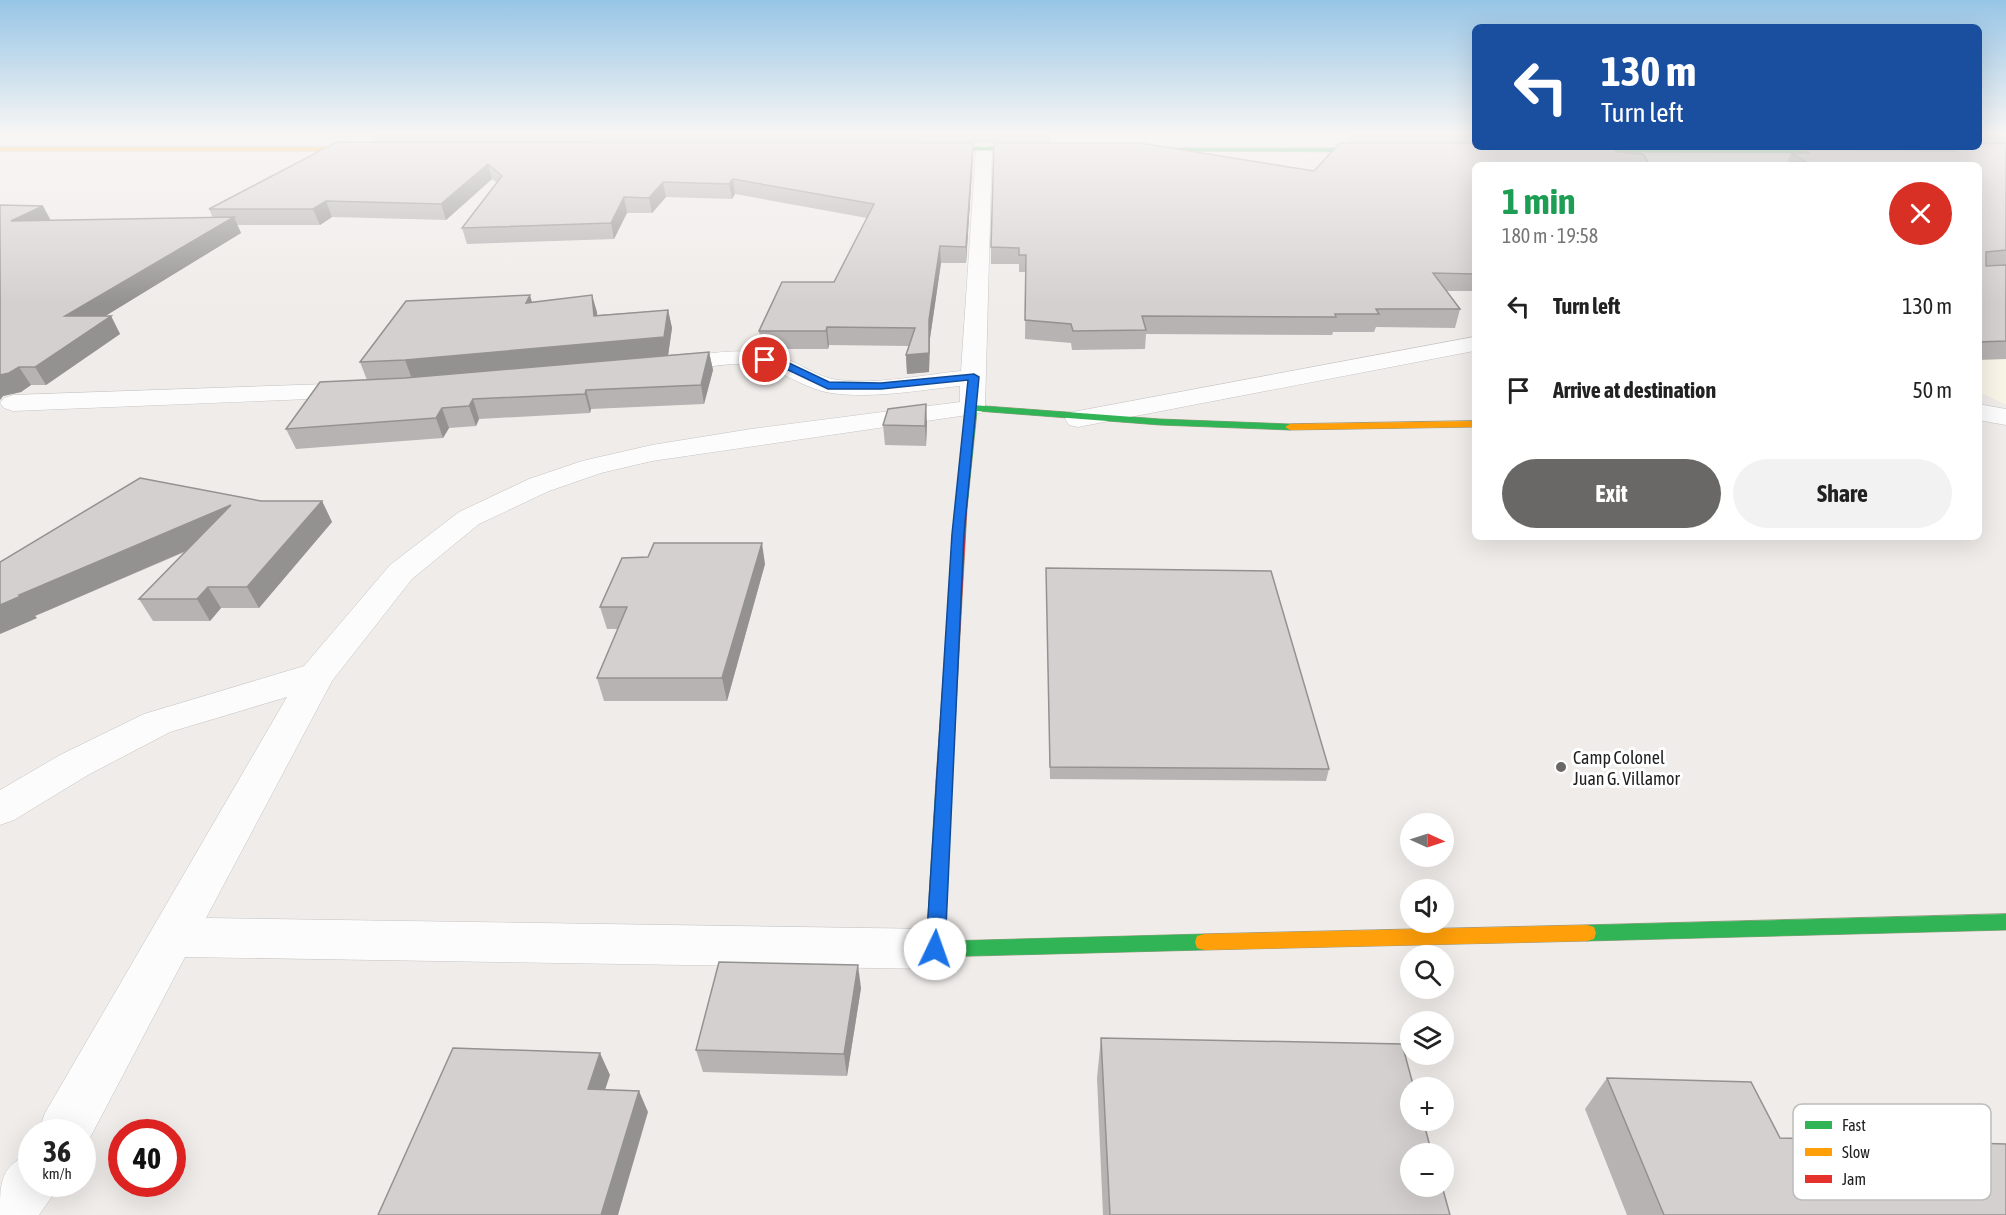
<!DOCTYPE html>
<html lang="en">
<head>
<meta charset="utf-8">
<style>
	body { margin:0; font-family:"Asap Condensed",sans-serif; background:#f2f2f2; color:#222; height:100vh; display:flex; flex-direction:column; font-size:22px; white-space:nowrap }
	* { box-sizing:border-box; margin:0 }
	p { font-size:20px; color:#767676 }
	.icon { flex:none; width:33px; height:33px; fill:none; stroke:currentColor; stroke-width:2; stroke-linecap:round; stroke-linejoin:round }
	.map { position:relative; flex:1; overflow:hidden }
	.panel { position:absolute; left:1472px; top:162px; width:510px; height:378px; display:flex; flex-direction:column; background:#fff; border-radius:9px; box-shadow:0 6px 24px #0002 }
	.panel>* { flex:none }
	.banner { position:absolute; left:1472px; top:24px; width:510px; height:126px; border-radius:9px; box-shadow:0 6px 24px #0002; background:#1a4fa0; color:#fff; overflow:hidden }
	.needle { width:39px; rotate:93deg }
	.tools { position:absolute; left:1400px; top:813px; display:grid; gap:12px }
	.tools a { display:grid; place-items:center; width:54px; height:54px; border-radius:50%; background:#fff; box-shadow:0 6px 24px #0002; font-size:30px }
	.speed { position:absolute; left:18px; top:1119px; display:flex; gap:12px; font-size:30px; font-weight:700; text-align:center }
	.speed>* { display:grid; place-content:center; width:78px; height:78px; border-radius:50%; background:#fff; box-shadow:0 6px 24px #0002; line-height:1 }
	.speed small { font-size:15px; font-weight:400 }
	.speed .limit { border:9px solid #d22; background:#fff; color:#111 }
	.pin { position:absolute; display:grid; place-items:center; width:51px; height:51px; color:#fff; margin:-26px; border:3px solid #fff; border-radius:50%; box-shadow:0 2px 6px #0007 }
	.me { position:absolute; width:66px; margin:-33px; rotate:3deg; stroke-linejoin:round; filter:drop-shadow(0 0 4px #0008) }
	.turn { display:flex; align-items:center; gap:21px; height:126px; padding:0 30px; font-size:27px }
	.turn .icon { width:78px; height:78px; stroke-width:2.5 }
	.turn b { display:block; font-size:42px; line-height:51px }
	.round { display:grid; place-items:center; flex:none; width:63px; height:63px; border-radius:32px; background:#f2f2f2 }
	.summary { display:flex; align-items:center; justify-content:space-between; height:102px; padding:0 30px }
	h1 { font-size:36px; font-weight:700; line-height:45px; color:#1e9e55 }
	.cta { display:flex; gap:12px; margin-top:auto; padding:12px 30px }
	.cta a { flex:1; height:69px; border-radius:36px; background:#696867; color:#fff; font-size:24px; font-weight:700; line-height:69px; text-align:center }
	.cta a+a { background:#f2f2f2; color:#222 }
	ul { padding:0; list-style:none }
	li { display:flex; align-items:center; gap:18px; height:84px; padding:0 30px }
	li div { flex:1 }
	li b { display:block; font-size:22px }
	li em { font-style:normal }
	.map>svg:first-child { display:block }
</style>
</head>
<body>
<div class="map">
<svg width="2006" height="1215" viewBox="0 0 2006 1215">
	<rect width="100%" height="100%" fill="#efece9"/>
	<path fill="#f8f4e6" d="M 2006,319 L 2006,405 L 1979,392 L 1978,321 Z"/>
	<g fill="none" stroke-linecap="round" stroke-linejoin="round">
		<g stroke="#c5c3c2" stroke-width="1">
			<path id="street" d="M 363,134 L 381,134 L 357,152 L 345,152 L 343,149 Z
				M 984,144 L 992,149 L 985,408 L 981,413 L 652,461 L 601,473 L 549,491 L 479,524 L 412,579 L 332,681 L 206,918 L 935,929 L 951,935 L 958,949 L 951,963 L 935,969 L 185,957 L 83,1151 L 82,1132 L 38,1132 L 45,1113 L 287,697 L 170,732 L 88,775 L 14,820 L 0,825 L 0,790 L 60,755 L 144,714 L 304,666 L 390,565 L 459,512 L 529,479 L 582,461 L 652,445 L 751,429 L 960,402 L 960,386 C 918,390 874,399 831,393 C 808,390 789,375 767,368 C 737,358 697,370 666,373 L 658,371 L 654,366 L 658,361 L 666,359 C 704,355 743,345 781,357 C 798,362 814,375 832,379 C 873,386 920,375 961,371 L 976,149 Z
				M 1474,337 L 1474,351 L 1078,427 L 1069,425 L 1065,419 L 1069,413 L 1078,411 Z
				M 358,383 L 367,385 L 370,390 L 367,395 L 358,397 L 13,411 L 4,408 L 0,403 L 4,398 L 13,395 Z
				M 1978,404 L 2006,409 L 2006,425 L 1978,420 Z
				M 32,1152 L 32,1184 L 57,1184 L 51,1198 L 39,1215 L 0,1215 C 0,1180 0,1167 32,1152 Z"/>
		</g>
		<g stroke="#9a9880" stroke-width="1">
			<path id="fast" d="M 928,147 L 1038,147 L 1041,149 L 1038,151 L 926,150 Z
				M 1133,148 L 1377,148 L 1380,150 L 1377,152 L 1135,151 Z
				M 1568,149 L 2006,149 L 2006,153 L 1570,152 Z
				M 972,405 L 1160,419 L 1290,424 L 1295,427 L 1290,430 L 1160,425 L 977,411 L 967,509 L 961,513 L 955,509 L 967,408 Z
				M 944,774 L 950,776 L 952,780 L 945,941 L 1204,934 L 1211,936 L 1213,942 L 1211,948 L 1204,950 L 935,957 L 928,955 L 926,949 L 936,780 L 938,776 Z
				M 2006,914 L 2006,930 L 1587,941 L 1580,939 L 1578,933 L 1580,927 L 1587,925 Z"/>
		</g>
		<g stroke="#9a9880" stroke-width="1">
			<path id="slow" d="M 0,147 L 369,147 L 372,149 L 369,151 L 0,151 Z
				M 1474,421 L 1474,427 L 1290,430 L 1285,427 L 1290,424 Z
				M 1587,925 L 1594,927 L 1596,933 L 1594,939 L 1587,941 L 1204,950 L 1197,948 L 1195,942 L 1197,936 L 1204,934 Z"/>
		</g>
		<g stroke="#9a9880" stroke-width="1">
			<path id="jam" d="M 961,505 L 967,509 L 952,780 L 950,784 L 944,786 L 938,784 L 936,780 L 955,509 Z"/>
		</g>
		<use href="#street" fill="#fdfcfc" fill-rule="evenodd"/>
		<use href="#fast" fill="#30b455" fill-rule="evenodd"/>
		<use href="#slow" fill="#ff9f0a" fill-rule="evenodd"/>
		<use href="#jam" fill="#e5322d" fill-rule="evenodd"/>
	</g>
	<path fill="#b6b3b2" d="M 0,134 L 72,134 L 68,135 Z
		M 371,134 L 1051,134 L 1050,143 L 374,142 Z
		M 1352,134 L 1474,134 L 1474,143 L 1350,143 Z
		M 1978,134 L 2006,134 L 2006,359 L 1978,360 L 1978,165 L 1786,165 L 1791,153 L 1803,153 L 1804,150 L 1953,151 L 1955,147 L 1978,147 Z
		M 337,142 L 973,143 L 973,157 L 966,263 L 941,263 L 930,338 L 929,372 L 907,374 L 906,355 L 909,346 L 829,345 L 828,349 L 762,349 L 759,331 L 834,282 L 867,218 L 735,194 L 732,199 L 666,197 L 652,213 L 627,213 L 614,239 L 467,244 L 462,228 L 497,183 L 492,179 L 446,220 L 332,217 L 320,225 L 237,225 L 241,233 L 105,316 L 111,316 L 120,334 L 46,385 L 31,385 L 21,392 L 3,396 L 0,400 L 0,205 L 43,206 L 51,220 L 213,218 L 209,209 Z
		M 1474,165 L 1474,291 L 1446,291 L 1460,309 L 1455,328 L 1376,327 L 1374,332 L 1333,332 L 1332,335 L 1146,334 L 1145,349 L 1072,350 L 1071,343 L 1025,339 L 1026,272 L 1019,272 L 1019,264 L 991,264 L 991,247 L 1314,171 Z
		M 532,302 L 597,312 L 597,315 L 668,310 L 672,328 L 668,355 L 709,352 L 713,370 L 704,404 L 591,409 L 590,413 L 479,419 L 476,426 L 449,428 L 443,438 L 296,449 L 286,429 L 367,380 L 360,362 Z
		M 927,423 L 926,446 L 885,445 L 883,425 Z
		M 261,501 L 322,501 L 332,522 L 259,608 L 221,608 L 210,621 L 153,621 L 139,599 L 187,551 L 35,616 L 37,618 L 0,634 Z
		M 765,564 L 727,701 L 604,701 L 597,678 L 618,629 L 607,629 L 600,607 Z
		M 1046,568 L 1329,769 L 1326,781 L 1050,779 Z
		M 861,988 L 847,1076 L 703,1072 L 696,1050 Z
		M 1101,1038 L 1450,1215 L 1103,1215 L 1097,1078 Z
		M 1607,1078 L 1780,1138 L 2006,1215 L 1627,1215 L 1585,1109 Z"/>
	<path fill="#949291" d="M 973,143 L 973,157 L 966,263 L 966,247 Z
		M 488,164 L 492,179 L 446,220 L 441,204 Z
		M 733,179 L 735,194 L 732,199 L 729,184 Z
		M 663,182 L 666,197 L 652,213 L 649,198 Z
		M 624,197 L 627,213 L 614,239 L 611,223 Z
		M 326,201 L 332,217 L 320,225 L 313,209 Z
		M 43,206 L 51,222 L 11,221 Z
		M 234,217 L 241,233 L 76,334 L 65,316 Z
		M 940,246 L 941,263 L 930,338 L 929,372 L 907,374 L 906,355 L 929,320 Z
		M 530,295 L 535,313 L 526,303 Z
		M 592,295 L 597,312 L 599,334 L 594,316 Z
		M 668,310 L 672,328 L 668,356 L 412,379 L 405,360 Z
		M 111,316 L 120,334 L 46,385 L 35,367 Z
		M 827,327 L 829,345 L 828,349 L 826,331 Z
		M 709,352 L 713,370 L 704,404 L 701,385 Z
		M 19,367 L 31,385 L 21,392 L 3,396 L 0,400 L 0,375 Z
		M 586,390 L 591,409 L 590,413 L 585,394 Z
		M 473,399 L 479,419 L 476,426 L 469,406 Z
		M 926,404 L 927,423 L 926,446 L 925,426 Z
		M 442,408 L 449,428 L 443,438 L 436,418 Z
		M 322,501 L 332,522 L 259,608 L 247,587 Z
		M 231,505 L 243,526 L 35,616 L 37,618 L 0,634 L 0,605 L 19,595 Z
		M 762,543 L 765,564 L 727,701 L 722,678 Z
		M 208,587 L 221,608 L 210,621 L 197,599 Z
		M 858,965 L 861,988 L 847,1076 L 844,1054 Z
		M 600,1053 L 610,1075 L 598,1111 L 588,1089 Z
		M 639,1091 L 648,1112 L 618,1215 L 601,1215 Z"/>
	<path fill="#d4d0cf" stroke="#949291" stroke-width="1.5" d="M 337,142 L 973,143 L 966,247 L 940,246 L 929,320 L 929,353 L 906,355 L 915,328 L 827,327 L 826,331 L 759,331 L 782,282 L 834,282 L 874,204 L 733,179 L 729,184 L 663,182 L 649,198 L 624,197 L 611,223 L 462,228 L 502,176 L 488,164 L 441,204 L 326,201 L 313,209 L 209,209 Z
		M 994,143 L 1140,143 L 1314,171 L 1340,143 L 1474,143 L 1474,147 L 1611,147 L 1617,152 L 1643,154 L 1650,165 L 1474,165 L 1474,274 L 1433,273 L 1460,309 L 1376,309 L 1379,314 L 1335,314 L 1336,317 L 1142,316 L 1146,330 L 1073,331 L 1071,324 L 1025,320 L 1026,255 L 1019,255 L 1019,248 L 991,247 Z
		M 2006,143 L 2006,250 L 1986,252 L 1986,266 L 2006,265 L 2006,341 L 1978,342 L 1978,165 L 1811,165 L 1791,153 L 1810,153 L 1804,150 L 1956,151 L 1956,147 L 1978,147 L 1978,144 Z
		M 0,205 L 43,206 L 11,221 L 234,217 L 65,316 L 111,316 L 35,367 L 19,367 L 9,373 L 0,375 Z
		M 530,295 L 526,303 L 592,295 L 594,316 L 668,310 L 664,337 L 405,360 L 360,362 L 406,301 Z
		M 709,352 L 701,385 L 586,390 L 585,394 L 473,399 L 469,406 L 442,408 L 436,418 L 286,429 L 320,382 L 405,378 Z
		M 926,404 L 925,426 L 883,425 L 888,409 Z
		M 140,478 L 261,501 L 322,501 L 247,587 L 208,587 L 197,599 L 139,599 L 231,505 L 19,595 L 21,596 L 0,605 L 0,562 Z
		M 654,543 L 762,543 L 722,678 L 597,678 L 627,607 L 600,607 L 622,558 L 648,557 Z
		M 1046,568 L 1271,571 L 1329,769 L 1050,767 Z
		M 719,962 L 858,965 L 844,1054 L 696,1050 Z
		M 1101,1038 L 1402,1044 L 1414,1088 L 1410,1088 L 1410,1120 L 1423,1120 L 1432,1154 L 1410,1154 L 1410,1186 L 1442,1186 L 1450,1215 L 1110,1215 Z
		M 453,1048 L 600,1053 L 588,1089 L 639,1091 L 601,1215 L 378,1215 Z
		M 1607,1078 L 1751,1082 L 1780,1138 L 2006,1144 L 2006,1215 L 1664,1215 Z"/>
	<linearGradient id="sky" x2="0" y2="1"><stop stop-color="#97c5e6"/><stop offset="0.44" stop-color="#f8f6f5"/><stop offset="1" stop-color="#f8f6f5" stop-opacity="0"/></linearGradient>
	<rect width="2006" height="304" fill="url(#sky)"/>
	<path fill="#1a73e8" stroke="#114b97" stroke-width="1.5" d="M 765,357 L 789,363 L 829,382 L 881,383 L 974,374 L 979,377 L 964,534 L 945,949 L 942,955 L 935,958 L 929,955 L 926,949 L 952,534 L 968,380 L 881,389 L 828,389 L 782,367 L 762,362 L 760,360 Z"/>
	<circle fill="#696867" stroke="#fff" stroke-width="2" cx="1561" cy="767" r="6"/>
	<g text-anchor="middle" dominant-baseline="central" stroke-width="6" stroke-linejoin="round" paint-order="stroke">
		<g font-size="18" fill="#212121" stroke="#fff" text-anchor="start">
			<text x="1573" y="757">Camp Colonel<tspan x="1573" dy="21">Juan G. Villamor</tspan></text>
		</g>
	</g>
	<rect x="1793" y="1104" width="198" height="96" rx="9" fill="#fff" stroke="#bcbcbc" stroke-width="1.5"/>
	<rect x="1805" y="1121" width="27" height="8" fill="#30b455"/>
	<rect x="1805" y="1148" width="27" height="8" fill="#ff9f0a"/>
	<rect x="1805" y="1175" width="27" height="8" fill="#e5322d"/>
	<g font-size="16" fill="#212121">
		<text x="1842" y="1131">Fast</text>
		<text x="1842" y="1158">Slow</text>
		<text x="1842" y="1185">Jam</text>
	</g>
</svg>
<div class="tools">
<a><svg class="needle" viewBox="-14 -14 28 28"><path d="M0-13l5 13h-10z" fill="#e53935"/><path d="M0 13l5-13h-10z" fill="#767676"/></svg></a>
<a><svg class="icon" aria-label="sound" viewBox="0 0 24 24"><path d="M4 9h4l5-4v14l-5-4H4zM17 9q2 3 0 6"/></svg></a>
<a><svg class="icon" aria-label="search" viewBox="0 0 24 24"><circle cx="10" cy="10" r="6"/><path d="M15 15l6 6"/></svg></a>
<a><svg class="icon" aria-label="layers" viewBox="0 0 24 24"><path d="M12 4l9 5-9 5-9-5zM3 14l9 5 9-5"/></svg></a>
<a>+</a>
<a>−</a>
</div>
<div class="speed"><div>36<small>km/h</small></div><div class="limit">40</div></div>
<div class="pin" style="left:765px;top:360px;background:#d93025"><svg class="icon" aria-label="arrive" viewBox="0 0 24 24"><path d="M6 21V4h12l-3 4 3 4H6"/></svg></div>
<svg class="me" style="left:935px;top:949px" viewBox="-20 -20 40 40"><circle r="19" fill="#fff"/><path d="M0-13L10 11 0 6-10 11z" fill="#1a73e8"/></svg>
<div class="banner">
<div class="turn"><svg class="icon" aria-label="left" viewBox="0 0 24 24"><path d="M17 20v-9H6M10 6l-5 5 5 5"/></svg><div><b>130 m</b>Turn left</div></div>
</div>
<section class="panel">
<div class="summary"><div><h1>1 min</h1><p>180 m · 19:58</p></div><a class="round" style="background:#d93025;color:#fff"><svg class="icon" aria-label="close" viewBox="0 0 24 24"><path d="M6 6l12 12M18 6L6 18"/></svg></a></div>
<ul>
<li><svg class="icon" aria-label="left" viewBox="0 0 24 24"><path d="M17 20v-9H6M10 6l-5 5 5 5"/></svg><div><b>Turn left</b></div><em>130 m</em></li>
<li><svg class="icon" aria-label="arrive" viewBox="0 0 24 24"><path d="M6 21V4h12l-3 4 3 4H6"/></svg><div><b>Arrive at destination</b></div><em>50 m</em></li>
</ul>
<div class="cta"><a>Exit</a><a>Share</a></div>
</section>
</div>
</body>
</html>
